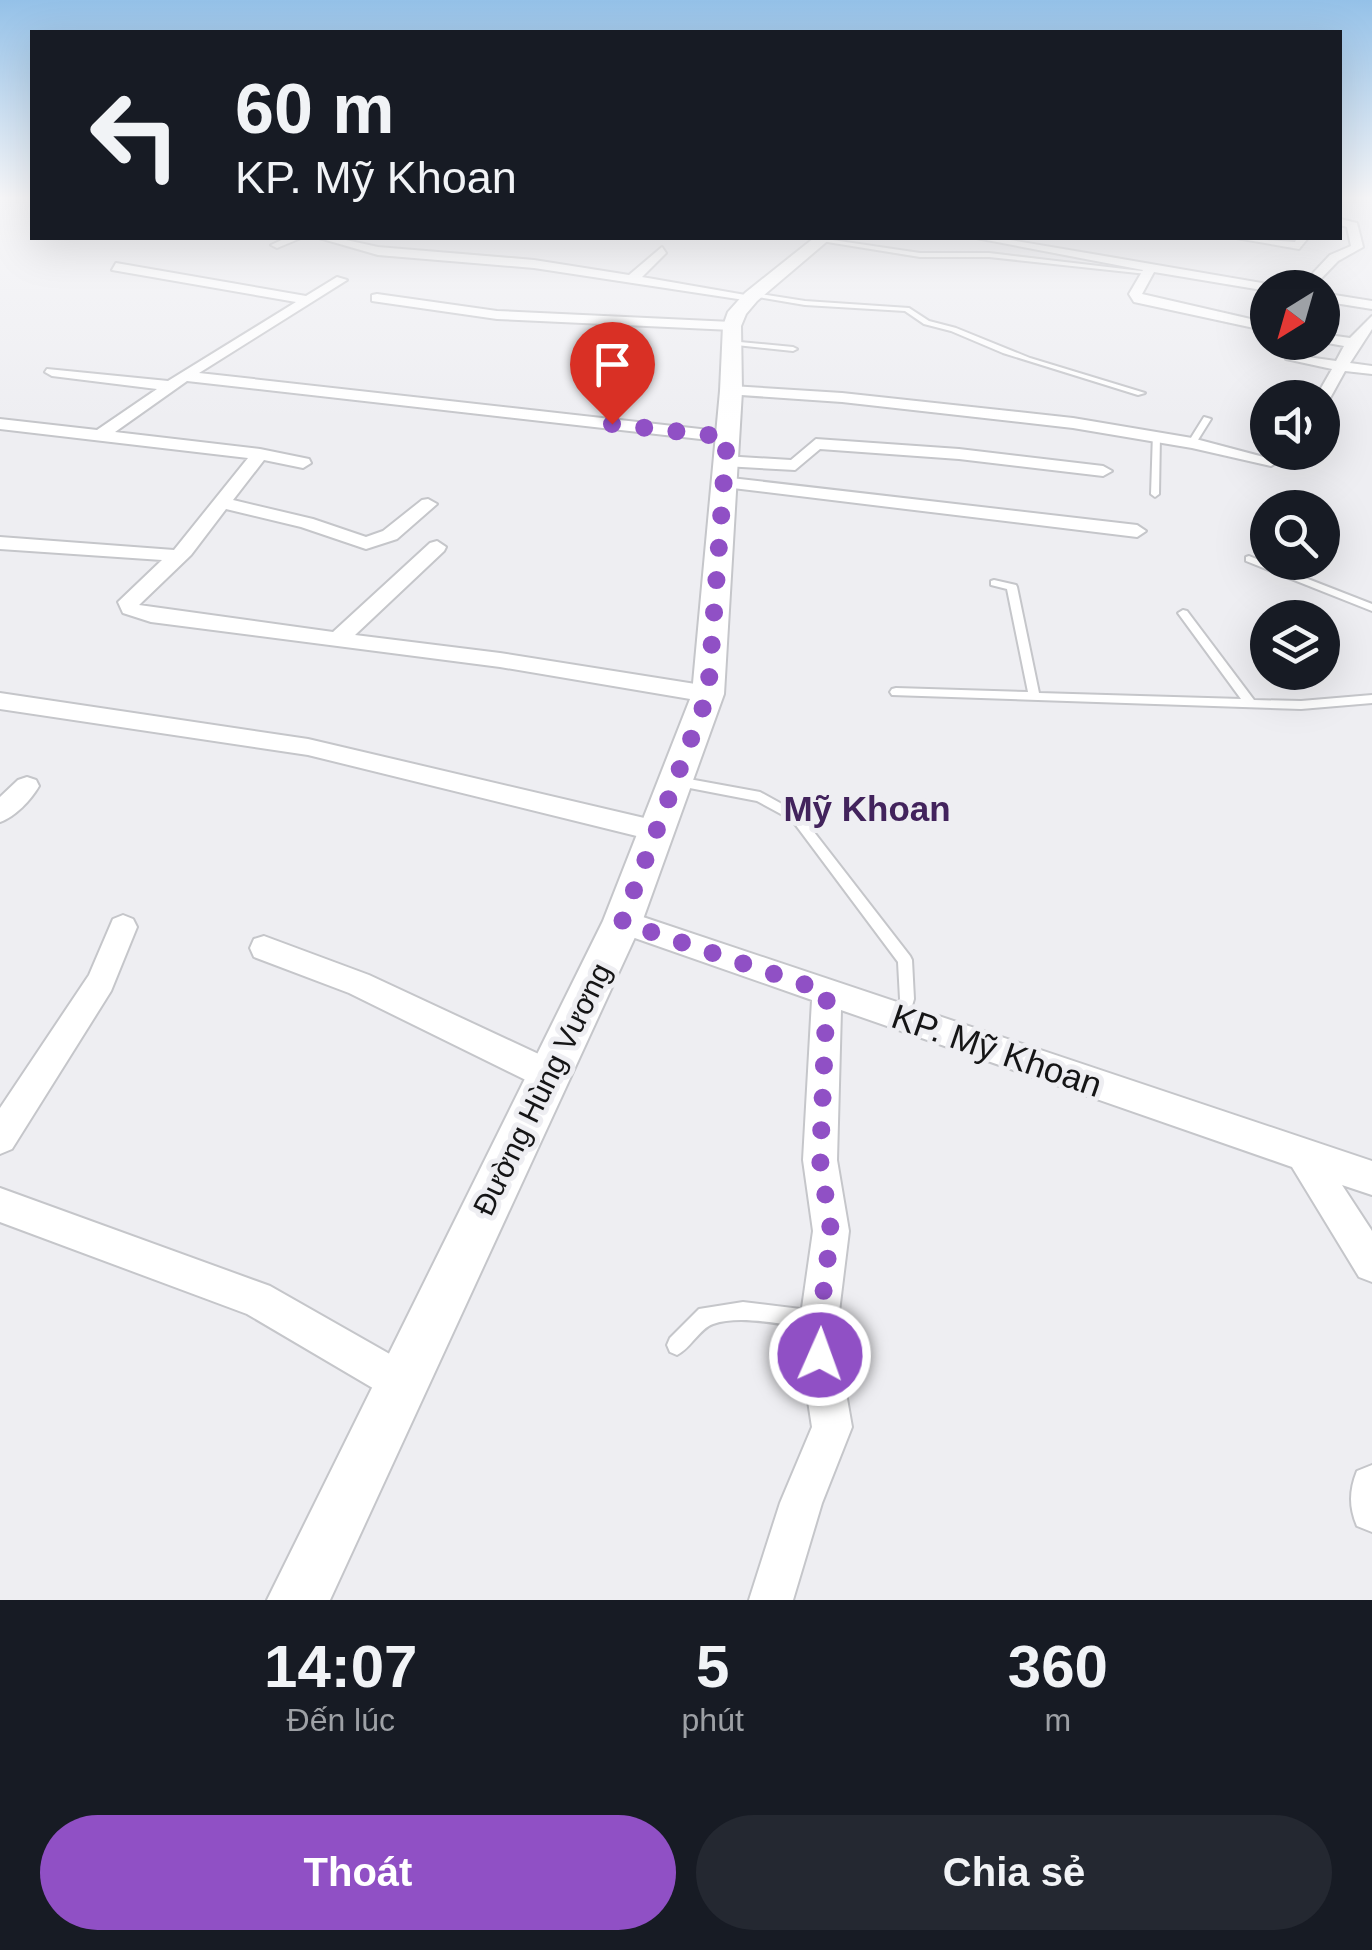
<!DOCTYPE html>
<html lang="vi">
<head>
<meta charset="utf-8">
<style>
	body { margin:0; font-family:Helvetica,sans-serif; background:#242831; color:#f1f3f6; height:100vh; display:flex; flex-direction:column; font-size:38px; white-space:nowrap }
	* { box-sizing:border-box; margin:0 }
	p { font-size:32px; color:#9ea1a6 }
	.icon { flex:none; width:55px; height:55px; fill:none; stroke:currentColor; stroke-width:2; stroke-linecap:round; stroke-linejoin:round }
	.map { position:relative; height:1600px; overflow:hidden }
	.sheet { display:flex; flex-direction:column; background:#171b24; flex:1 }
	.sheet>* { flex:none }
	.guide { position:absolute; left:30px; top:30px; width:1312px; height:210px; border-radius:0px; box-shadow:0 10px 40px #0002; background:#171b24; color:#f1f3f6; overflow:hidden }
	.needle { width:65px; rotate:217deg }
	.tools { position:absolute; left:1250px; top:270px; display:grid; gap:20px }
	.tools a { display:grid; place-items:center; width:90px; height:90px; border-radius:50%; background:#171b24; box-shadow:0 10px 40px #0002; font-size:50px }
	.pin { position:absolute; display:grid; place-items:center; width:85px; height:85px; color:#fff; margin:-102px -42px; border-radius:50% 50% 50% 0; rotate:-45deg; box-shadow:0 0 10px #0007 }
	.pin .icon { rotate:45deg }
	.me { position:absolute; width:110px; margin:-55px; rotate:2deg; stroke-linejoin:round; filter:drop-shadow(0 0 8px #0008) }
	.turn { display:flex; align-items:center; gap:35px; height:210px; padding:0 40px; font-size:45px }
	.turn .icon { width:130px; height:130px; stroke-width:2.5 }
	.turn b { display:block; font-size:70px; line-height:85px }
	.eta { display:flex; justify-content:space-evenly; align-items:center; height:170px; text-align:center }
	.eta b { font-size:60px; font-weight:600; line-height:70px }
	.primary-button { display:flex; gap:20px; margin-top:auto; padding:20px 40px }
	.primary-button a { flex:1; height:115px; border-radius:60px; background:#9050c5; color:#fff; font-size:40px; font-weight:600; line-height:115px; text-align:center }
	.primary-button a+a { background:#242831; color:#f1f3f6 }
	.map>svg:first-child { display:block }
</style>
</head>
<body>
<div class="map">
<svg width="1372" height="1600" viewBox="0 0 1372 1600">
	<rect width="100%" height="100%" fill="#eeeef2"/>
	<g fill="none" stroke-linecap="round" stroke-linejoin="round">
		<g stroke="#c5c6ca" stroke-width="4">
			<path id="lane" d="M 819,238 L 920,253 L 989,253 L 1150,272 L 1147,274 L 989,257 L 920,257 L 821,241 Z
				M 754,293 L 805,301 L 909,308 L 929,321 L 956,328 L 1030,358 L 1145,393 L 1138,395 L 1003,353 L 951,331 L 924,324 L 905,311 L 805,305 L 752,296 Z
				M 729,341 L 793,347 L 797,349 L 793,351 L 727,344 L 726,343 Z
				M 1204,417 L 1211,419 L 1196,443 L 1190,443 L 1189,441 Z
				M 1153,433 L 1160,435 L 1159,494 L 1155,497 L 1151,494 Z
				M 1249,556 L 1372,604 L 1372,611 L 1246,561 L 1246,557 Z
				M 994,580 L 1016,585 L 1017,587 L 1039,693 L 1241,699 L 1178,613 L 1183,610 L 1187,611 L 1254,700 L 1301,701 L 1372,695 L 1372,703 L 1301,709 L 892,695 L 890,692 L 892,689 L 896,688 L 1028,692 L 1007,589 L 991,585 L 991,581 Z
				M 678,777 L 760,792 L 800,814 L 910,956 L 912,960 L 914,999 L 907,1023 L 902,1025 L 897,1023 L 894,1018 L 900,999 L 898,962 L 792,820 L 757,801 L 674,785 L 672,782 Z
				M 743,1302 L 817,1311 L 824,1313 L 826,1320 L 824,1327 L 817,1329 C 787,1326 742,1314 713,1324 C 699,1329 691,1348 677,1355 L 670,1352 L 667,1345 L 670,1338 L 699,1309 Z"/>
		</g>
		<g stroke="#c5c6ca" stroke-width="4">
			<path id="street" d="M 1340,219 L 1357,223 L 1363,247 L 1338,261 L 1312,288 L 1299,288 L 1330,255 L 1351,246 L 1347,227 L 1340,225 Z
				M 286,238 L 301,238 L 277,248 L 271,245 Z
				M 319,238 L 337,238 L 378,247 L 534,260 L 629,275 L 662,247 L 666,253 L 642,277 L 757,297 L 751,301 L 534,268 L 378,255 Z
				M 976,238 L 999,238 L 1274,285 L 1268,291 L 1154,272 L 1142,294 L 1268,323 L 1268,331 L 1134,302 L 1129,294 L 1143,270 Z
				M 1236,238 L 1295,242 L 1297,238 L 1308,238 L 1299,249 Z
				M 116,263 L 306,296 L 337,277 L 347,280 L 199,373 L 727,432 L 735,437 L 727,442 L 187,381 L 115,432 L 260,449 L 309,459 L 311,463 L 303,468 L 264,460 L 233,500 L 313,519 L 366,537 L 383,531 L 422,500 L 428,499 L 437,504 L 397,539 L 366,549 L 301,527 L 226,509 L 191,555 L 139,605 L 333,632 L 430,543 L 437,541 L 446,547 L 444,551 L 355,635 L 500,653 L 708,686 L 719,694 L 716,699 L 708,702 L 500,667 L 151,622 L 123,613 L 118,602 L 162,560 L 0,549 L 0,537 L 174,550 L 248,458 L 0,429 L 0,419 L 97,430 L 157,389 L 52,376 L 45,372 L 47,369 L 168,381 L 296,302 L 112,270 Z
				M 1322,293 L 1372,301 L 1372,309 L 1322,301 Z
				M 377,294 L 497,311 L 732,322 L 739,326 L 732,330 L 497,319 L 372,301 L 372,295 Z
				M 1372,316 L 1372,329 L 1350,363 L 1372,366 L 1372,374 L 1345,371 L 1329,400 L 1322,401 L 1322,398 L 1316,397 L 1332,369 L 1286,359 L 1293,355 L 1336,361 L 1344,346 L 1322,342 L 1322,334 L 1350,338 Z
				M 731,386 L 842,393 L 1073,418 L 1192,438 L 1279,461 L 1271,466 L 1192,448 L 1073,428 L 842,402 L 726,394 L 726,388 Z
				M 816,439 L 959,449 L 1103,466 L 1112,471 L 1103,476 L 959,459 L 820,449 L 795,470 L 724,466 L 716,461 L 724,456 L 791,460 Z
				M 722,477 L 1137,525 L 1146,531 L 1137,537 L 716,486 L 713,482 Z
				M 0,693 L 308,739 L 657,821 L 666,824 L 670,831 L 666,838 L 657,841 L 308,755 L 0,709 Z
				M 27,777 L 36,780 L 39,786 C 31,800 15,817 0,822 L 0,797 L 18,780 Z
				M 622,910 L 1372,1161 L 1372,1195 L 1342,1185 L 1372,1231 L 1372,1282 L 1359,1277 L 1292,1167 L 841,1010 L 837,1160 L 849,1231 L 836,1336 L 852,1427 L 822,1503 L 793,1600 L 749,1600 L 780,1503 L 812,1427 L 798,1336 L 813,1231 L 803,1160 L 812,1000 L 612,930 L 608,922 L 612,914 Z
				M 123,915 L 133,919 L 137,927 L 111,991 L 12,1149 L 0,1154 L 0,1108 L 89,975 L 113,919 Z
				M 264,936 L 369,975 L 560,1064 L 565,1075 L 560,1086 L 549,1090 L 538,1086 L 349,993 L 254,957 L 250,948 L 254,939 Z
				M 0,1188 L 270,1286 L 416,1369 L 422,1383 L 416,1397 L 402,1403 L 388,1397 L 247,1314 L 0,1222 Z
				M 1372,1465 L 1372,1532 L 1357,1526 C 1349,1507 1349,1491 1357,1471 Z"/>
		</g>
		<g stroke="#c5c6ca" stroke-width="4">
			<path id="secondary" d="M 814,238 L 831,238 L 757,301 L 746,314 L 741,326 L 742,391 L 724,694 L 642,922 L 330,1600 L 267,1600 L 603,921 L 692,694 L 720,391 L 723,326 L 728,312 L 745,293 Z"/>
		</g>
		<use href="#lane" fill="#fff" fill-rule="evenodd"/>
		<use href="#street" fill="#fff" fill-rule="evenodd"/>
		<use href="#secondary" fill="#fff" fill-rule="evenodd"/>
	</g>
	<linearGradient id="sky" x2="0" y2="1"><stop stop-color="#94c1e8"/><stop offset="0.47" stop-color="#f7f7f9"/><stop offset="1" stop-color="#f7f7f9" stop-opacity="0"/></linearGradient>
	<rect width="1372" height="421" fill="url(#sky)"/>
	<g fill="none" stroke-linecap="round" stroke-linejoin="round">
		<path stroke="#9050c5" stroke-width="18" stroke-dasharray="0 32.4" d="M 612,424 L 727,437 L 708,694 L 622,922 L 827,992 L 820,1160 L 831,1231 L 818,1336 L 820,1355"/>
	</g>
	<g text-anchor="middle" dominant-baseline="central" stroke-width="10" stroke-linejoin="round" paint-order="stroke">
		<g font-size="30" fill="#151516" stroke="#eeeef2">
			<text transform="translate(542 1089) rotate(-64)">Đường Hùng Vương</text>
		</g>
		<g font-size="35" font-weight="bold" fill="#42235c" stroke="#eeeef2">
			<text x="867" y="808">Mỹ Khoan</text>
		</g>
		<g font-size="35" fill="#151516" stroke="#eeeef2">
			<text transform="translate(997 1050) rotate(19)">KP. Mỹ Khoan</text>
		</g>
	</g>
</svg>
<div class="tools">
<a><svg class="needle" viewBox="-14 -14 28 28"><path d="M0-13l5 13h-10z" fill="#e53935"/><path d="M0 13l5-13h-10z" fill="#9ea1a6"/></svg></a>
<a><svg class="icon" aria-label="sound" viewBox="0 0 24 24"><path d="M4 9h4l5-4v14l-5-4H4zM17 9q2 3 0 6"/></svg></a>
<a><svg class="icon" aria-label="search" viewBox="0 0 24 24"><circle cx="10" cy="10" r="6"/><path d="M15 15l6 6"/></svg></a>
<a><svg class="icon" aria-label="layers" viewBox="0 0 24 24"><path d="M12 4l9 5-9 5-9-5zM3 14l9 5 9-5"/></svg></a>
</div>
<div class="pin" style="left:612px;top:424px;background:#d93025"><svg class="icon" aria-label="arrive" viewBox="0 0 24 24"><path d="M6 21V4h12l-3 4 3 4H6"/></svg></div>
<svg class="me" style="left:820px;top:1355px" viewBox="-20 -20 40 40"><circle r="17" fill="#9050c5" stroke="#fff" stroke-width="3"/><path d="M0-11L8 9 0 5-8 9z" fill="#fff"/></svg>
<div class="guide">
<div class="turn"><svg class="icon" aria-label="left" viewBox="0 0 24 24"><path d="M17 20v-9H6M10 6l-5 5 5 5"/></svg><div><b>60 m</b>KP. Mỹ Khoan</div></div>
</div>
</div>
<section class="sheet">
<div class="eta">
<div><b>14:07</b><p>Đến lúc</p></div>
<div><b>5</b><p>phút</p></div>
<div><b>360</b><p>m</p></div>
</div>
<div class="primary-button"><a>Thoát</a><a>Chia sẻ</a></div>
</section>
</body>
</html>
